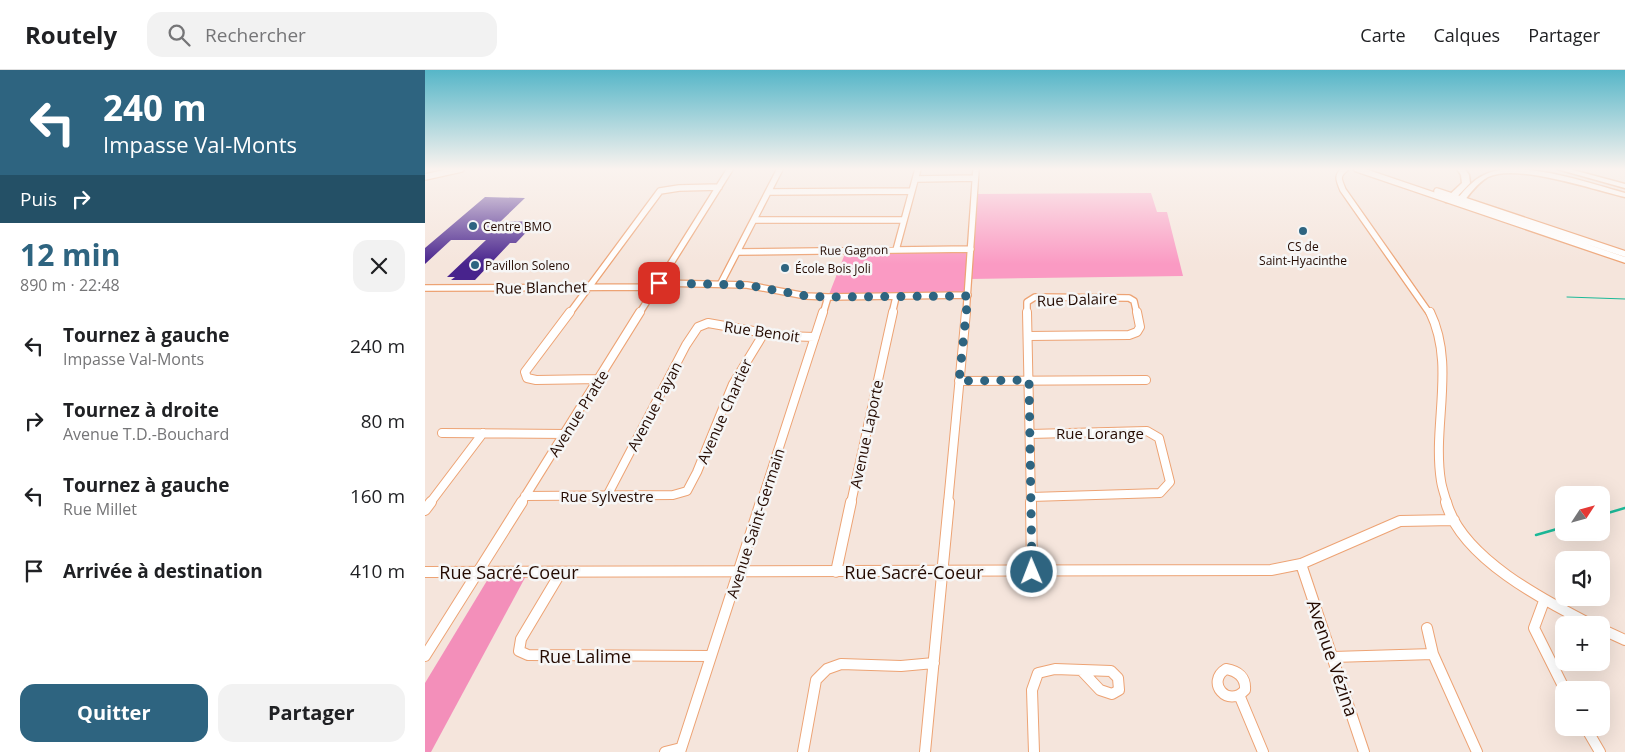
<!DOCTYPE html>
<html lang="fr">
<head>
<meta charset="utf-8">
<style>
	body { margin:0; font-family:"Open Sans",sans-serif; background:#f2f2f2; color:#202124; height:100vh; display:flex; flex-direction:column; font-size:19px; white-space:nowrap }
	* { box-sizing:border-box; margin:0 }
	p { font-size:16px; color:#757577 }
	.icon { flex:none; width:28px; height:28px; fill:none; stroke:currentColor; stroke-width:2; stroke-linecap:round; stroke-linejoin:round }
	.map { position:relative; flex:1; overflow:hidden }
	.side { display:flex; flex-direction:column; background:#fff; width:425px }
	.side>* { flex:none }
	.banner { background:#2e6480; color:#fff; overflow:hidden }
	.needle { width:32px; rotate:54deg }
	.buttons { position:absolute; left:1130px; top:416px; display:grid; gap:10px }
	.buttons a { display:grid; place-items:center; width:55px; height:55px; border-radius:10px; background:#fff; box-shadow:0 5px 20px #0002; font-size:25px }
	.pin { position:absolute; display:grid; place-items:center; width:42px; height:42px; color:#fff; margin:-21px; border-radius:10px; box-shadow:0 2px 8px #0006 }
	.me { position:absolute; width:55px; margin:-28px; rotate:359deg; stroke-linejoin:round; filter:drop-shadow(0 0 4px #0008) }
	.turn { display:flex; align-items:center; gap:18px; height:105px; padding:0 20px; font-size:22px }
	.turn .icon { width:65px; height:65px; stroke-width:2.5 }
	.turn b { display:block; font-size:35px; line-height:42px }
	.then { display:flex; align-items:center; height:48px; padding:0 20px; background:#0003; gap:10px; font-size:19px }
	.round { display:grid; place-items:center; flex:none; width:52px; height:52px; border-radius:15px; background:#f2f2f2 }
	.overview { display:flex; align-items:center; justify-content:space-between; height:85px; padding:0 20px }
	h1 { font-size:30px; font-weight:700; line-height:38px; color:#2e6480 }
	.button { display:flex; gap:10px; margin-top:auto; padding:10px 20px }
	.button a { flex:1; height:58px; border-radius:15px; background:#2e6480; color:#fff; font-size:20px; font-weight:700; line-height:58px; text-align:center }
	.button a+a { background:#f2f2f2; color:#202124 }
	ul { padding:0; list-style:none }
	li { display:flex; align-items:center; gap:15px; height:75px; padding:0 20px }
	li div { flex:1 }
	li b { display:block; font-size:19px }
	li em { font-style:normal }
	header { display:flex; align-items:center; gap:30px; box-sizing:border-box; height:70px; padding:0 25px; background:#fff; border-bottom:1px solid #e0e0e0 }
	header strong { font-size:24px }
	nav { display:flex; gap:28px; margin-inline-start:auto; font-size:18px }
	.search { width:350px; height:45px; background:#f2f2f2; display:flex; align-items:center; gap:12px; box-sizing:border-box; padding:0 18px; border-radius:15px; color:#757577; font-size:19px }
	main { display:flex; flex:1; min-height:0 }
	.map>svg:first-child { display:block }
</style>
</head>
<body>
<header>
<strong>Routely</strong>
<div class="search"><svg class="icon" aria-label="search" viewBox="0 0 24 24"><circle cx="10" cy="10" r="6"/><path d="M15 15l6 6"/></svg>Rechercher</div>
<nav><a>Carte</a><a>Calques</a><a>Partager</a></nav>
</header>
<main>
<section class="side">
<div class="banner">
<div class="turn"><svg class="icon" aria-label="left" viewBox="0 0 24 24"><path d="M17 20v-9H6M10 6l-5 5 5 5"/></svg><div><b>240 m</b>Impasse Val-Monts</div></div>
<div class="then">Puis<svg class="icon" aria-label="right" viewBox="0 0 24 24"><path d="M7 20v-9h11M14 6l5 5-5 5"/></svg></div>
</div>
<div class="overview"><div><h1>12 min</h1><p>890 m · 22:48</p></div><a class="round"><svg class="icon" aria-label="close" viewBox="0 0 24 24"><path d="M6 6l12 12M18 6L6 18"/></svg></a></div>
<ul>
<li><svg class="icon" aria-label="left" viewBox="0 0 24 24"><path d="M17 20v-9H6M10 6l-5 5 5 5"/></svg><div><b>Tournez à gauche</b><p>Impasse Val-Monts</p></div><em>240 m</em></li>
<li><svg class="icon" aria-label="right" viewBox="0 0 24 24"><path d="M7 20v-9h11M14 6l5 5-5 5"/></svg><div><b>Tournez à droite</b><p>Avenue T.D.-Bouchard</p></div><em>80 m</em></li>
<li><svg class="icon" aria-label="left" viewBox="0 0 24 24"><path d="M17 20v-9H6M10 6l-5 5 5 5"/></svg><div><b>Tournez à gauche</b><p>Rue Millet</p></div><em>160 m</em></li>
<li><svg class="icon" aria-label="arrive" viewBox="0 0 24 24"><path d="M6 21V4h12l-3 4 3 4H6"/></svg><div><b>Arrivée à destination</b></div><em>410 m</em></li>
</ul>
<div class="button"><a>Quitter</a><a>Partager</a></div>
</section>
<div class="map">
<svg width="1200" height="682" viewBox="0 0 1200 682">
	<rect width="100%" height="100%" fill="#f5e5dc"/>
	<path fill="#fa9ac3" d="M 726,123 L 732,142 L 742,142 L 758,206 L 544,209 L 543,225 L 403,227 L 421,181 L 545,179 L 549,124 Z"/>
	<path fill="#f38fba" d="M 66,504 L 102,504 L 6,682 L 0,682 L 0,613 Z"/>
	<g fill="none" stroke-linecap="round" stroke-linejoin="round">
		<path stroke="#1cb998" stroke-width="1" d="M 1142,227 L 1200,229"/>
		<path stroke="#1cb998" stroke-width="2.5" d="M 1176,445 L 1200,438
			M 1111,465 L 1139,457"/>
	</g>
	<path fill="#48238d" d="M 60,127 L 100,128 L 75,152 L 112,151 L 91,173 L 85,173 L 50,210 L 26,210 L 30,207 L 22,207 L 61,170 L 26,170 L 0,194 L 0,178 Z"/>
	<g fill="none" stroke-linecap="round" stroke-linejoin="round">
		<g stroke="#eda374" stroke-width="8">
			<path id="minor-far2" d="M 920,99 C 911,106 914,110 918,120 L 1005,244
				M 932,99 L 1200,190
				M 0,107 L 36,99
				M 491,109 L 550,108
				M 1012,121 L 1200,184
				M 344,122 L 487,121
				M 330,150 L 479,150
				M 471,180 L 493,99
				M 313,182 L 546,179
				M 235,213 L 322,215 L 381,226 L 403,227 L 543,225
				M 296,213 L 355,99
				M 0,218 L 232,217
				M 144,244 L 235,121 L 254,118 L 294,117
				M 214,244 L 305,99
				M 398,244 L 403,227
				M 467,244 L 471,227
				M 541,244 L 551,99
				M 602,244 L 602,232 L 610,227 L 704,228 L 709,231 L 712,244"/>
		</g>
		<g stroke="#eda374" stroke-width="10">
			<path id="minor-far1" d="M 145,242 L 100,302 L 102,308 L 111,310 L 175,309
				M 602,242 L 606,433
				M 1005,242 C 1031,295 1007,355 1016,411 C 1017,418 1020,426 1022,433
				M 603,266 L 704,265 L 712,262 L 715,257 L 712,242
				M 534,311 L 721,310
				M 17,363 L 141,364
				M 605,364 L 722,361 L 734,368 L 745,412 L 735,423 L 606,427
				M 100,426 L 248,425 L 262,421 L 272,402 L 308,314 L 339,263
				M 182,426 L 261,275 L 273,257 L 283,253 L 357,266 L 390,267
				M 5,433 L 58,363
				M 96,433 L 215,242
				M 336,433 L 398,242
				M 426,433 L 468,242
				M 523,433 L 541,242"/>
		</g>
		<g stroke="#eda374" stroke-width="12">
			<path id="minor" d="M 606,432 L 607,502
				M 1021,432 C 1036,488 1120,531 1167,555
				M 0,440 L 6,432
				M 876,494 L 939,682
				M 0,502 L 846,500 L 876,494 L 975,451 L 1029,450
				M 136,502 L 96,569 L 94,581 L 103,585 L 286,586
				M 411,502 L 426,432
				M 1119,531 L 1109,558 L 1140,620
				M 1002,558 L 1008,584
				M 1176,559 L 1200,570
				M 0,586 L 97,432
				M 908,587 L 1008,584 L 1052,682
				M 801,599 C 813,601 821,607 820,620 C 803,639 780,612 801,599 Z
				M 815,627 L 838,682
				M 1161,658 L 1175,682
				M 240,682 L 256,678
				M 255,682 L 336,432
				M 378,682 L 391,610 L 402,599 L 416,594 L 476,596 L 509,593
				M 500,682 L 524,432
				M 609,682 L 607,620 L 613,603 L 630,599 L 686,601 L 693,608 L 694,620 L 687,624 L 675,620 L 658,602"/>
		</g>
		<g stroke="#eda374" stroke-width="3">
			<path id="highway" d="M 1032,99 L 1040,99 L 1044,105 L 1045,113 L 1027,132 L 1021,132 L 1021,128 L 1037,113 L 1036,105 Z
				M 1089,99 C 1126,100 1164,113 1200,123 L 1200,127 C 1169,120 1091,93 1063,107 C 1052,113 1044,125 1036,135 L 1029,133 C 1047,110 1059,99 1089,99 Z
				M 1132,99 L 1144,99 L 1200,114 L 1200,118 Z"/>
		</g>
		<use href="#minor-far2" stroke="#fff" stroke-width="5.5"/>
		<use href="#minor-far1" stroke="#fff" stroke-width="8"/>
		<use href="#minor" stroke="#fff" stroke-width="10"/>
		<use href="#highway" fill="#fff" fill-rule="evenodd"/>
	</g>
	<linearGradient id="sky" x2="0" y2="1"><stop stop-color="#56b6c8"/><stop offset="0.51" stop-color="#faf3ef"/><stop offset="1" stop-color="#faf3ef" stop-opacity="0"/></linearGradient>
	<rect width="1200" height="194" fill="url(#sky)"/>
	<g fill="none" stroke-linecap="round" stroke-linejoin="round">
		<path stroke="#2e6480" stroke-width="9" stroke-dasharray="0 16.2" d="M 234,213 L 322,215 L 381,226 L 403,227 L 543,226 L 534,311 L 604,310 L 607,502"/>
	</g>
	<g fill="#2e6480" stroke="#f6f6f6" stroke-width="2">
		<circle cx="48" cy="156" r="5"/>
		<circle cx="878" cy="161" r="5"/>
		<circle cx="50" cy="195" r="5"/>
		<circle cx="360" cy="198" r="5"/>
	</g>
	<g text-anchor="middle" dominant-baseline="central" stroke-width="5" stroke-linejoin="round" paint-order="stroke">
		<g font-size="12" fill="#240a00" stroke="#f6f6f6" text-anchor="start">
			<text x="58" y="156">Centre BMO</text>
			<text x="878" y="176" text-anchor="middle">CS de<tspan x="878" dy="14">Saint-Hyacinthe</tspan></text>
			<text x="60" y="195">Pavillon Soleno</text>
			<text x="370" y="198">École Bois Joli</text>
		</g>
		<g font-size="12" fill="#240a00" stroke="#f6f6f6">
			<text transform="translate(429 180) rotate(-1)">Rue Gagnon</text>
		</g>
		<g font-size="15" fill="#240a00" stroke="#f6f6f6">
			<text transform="translate(116 217) rotate(-1)">Rue Blanchet</text>
			<text transform="translate(652 229) rotate(-2)">Rue Dalaire</text>
			<text transform="translate(337 261) rotate(8)">Rue Benoit</text>
			<text transform="translate(229 336) rotate(-62)">Avenue Payan</text>
			<text transform="translate(299 341) rotate(-66)">Avenue Chartier</text>
			<text transform="translate(153 343) rotate(-58)">Avenue Pratte</text>
			<text x="675" y="363">Rue Lorange</text>
			<text transform="translate(441 364) rotate(-78)">Avenue Laporte</text>
			<text x="182" y="426">Rue Sylvestre</text>
			<text transform="translate(330 453) rotate(-72)">Avenue Saint-Germain</text>
		</g>
		<g font-size="18" fill="#240a00" stroke="#f6f6f6">
			<text x="84" y="502">Rue Sacré-Coeur</text>
			<text x="489" y="502">Rue Sacré-Coeur</text>
			<text x="160" y="586">Rue Lalime</text>
			<text transform="translate(908 588) rotate(71)">Avenue Vézina</text>
		</g>
	</g>
</svg>
<div class="buttons">
<a><svg class="needle" viewBox="-14 -14 28 28"><path d="M0-13l5 13h-10z" fill="#e53935"/><path d="M0 13l5-13h-10z" fill="#757577"/></svg></a>
<a><svg class="icon" aria-label="sound" viewBox="0 0 24 24"><path d="M4 9h4l5-4v14l-5-4H4zM17 9q2 3 0 6"/></svg></a>
<a>+</a>
<a>−</a>
</div>
<div class="pin" style="left:234px;top:213px;background:#d93025"><svg class="icon" aria-label="arrive" viewBox="0 0 24 24"><path d="M6 21V4h12l-3 4 3 4H6"/></svg></div>
<svg class="me" style="left:607px;top:502px" viewBox="-20 -20 40 40"><circle r="17" fill="#2e6480" stroke="#fff" stroke-width="3"/><path d="M0-11L8 9 0 5-8 9z" fill="#fff"/></svg>
</div>
</main>
</body>
</html>
